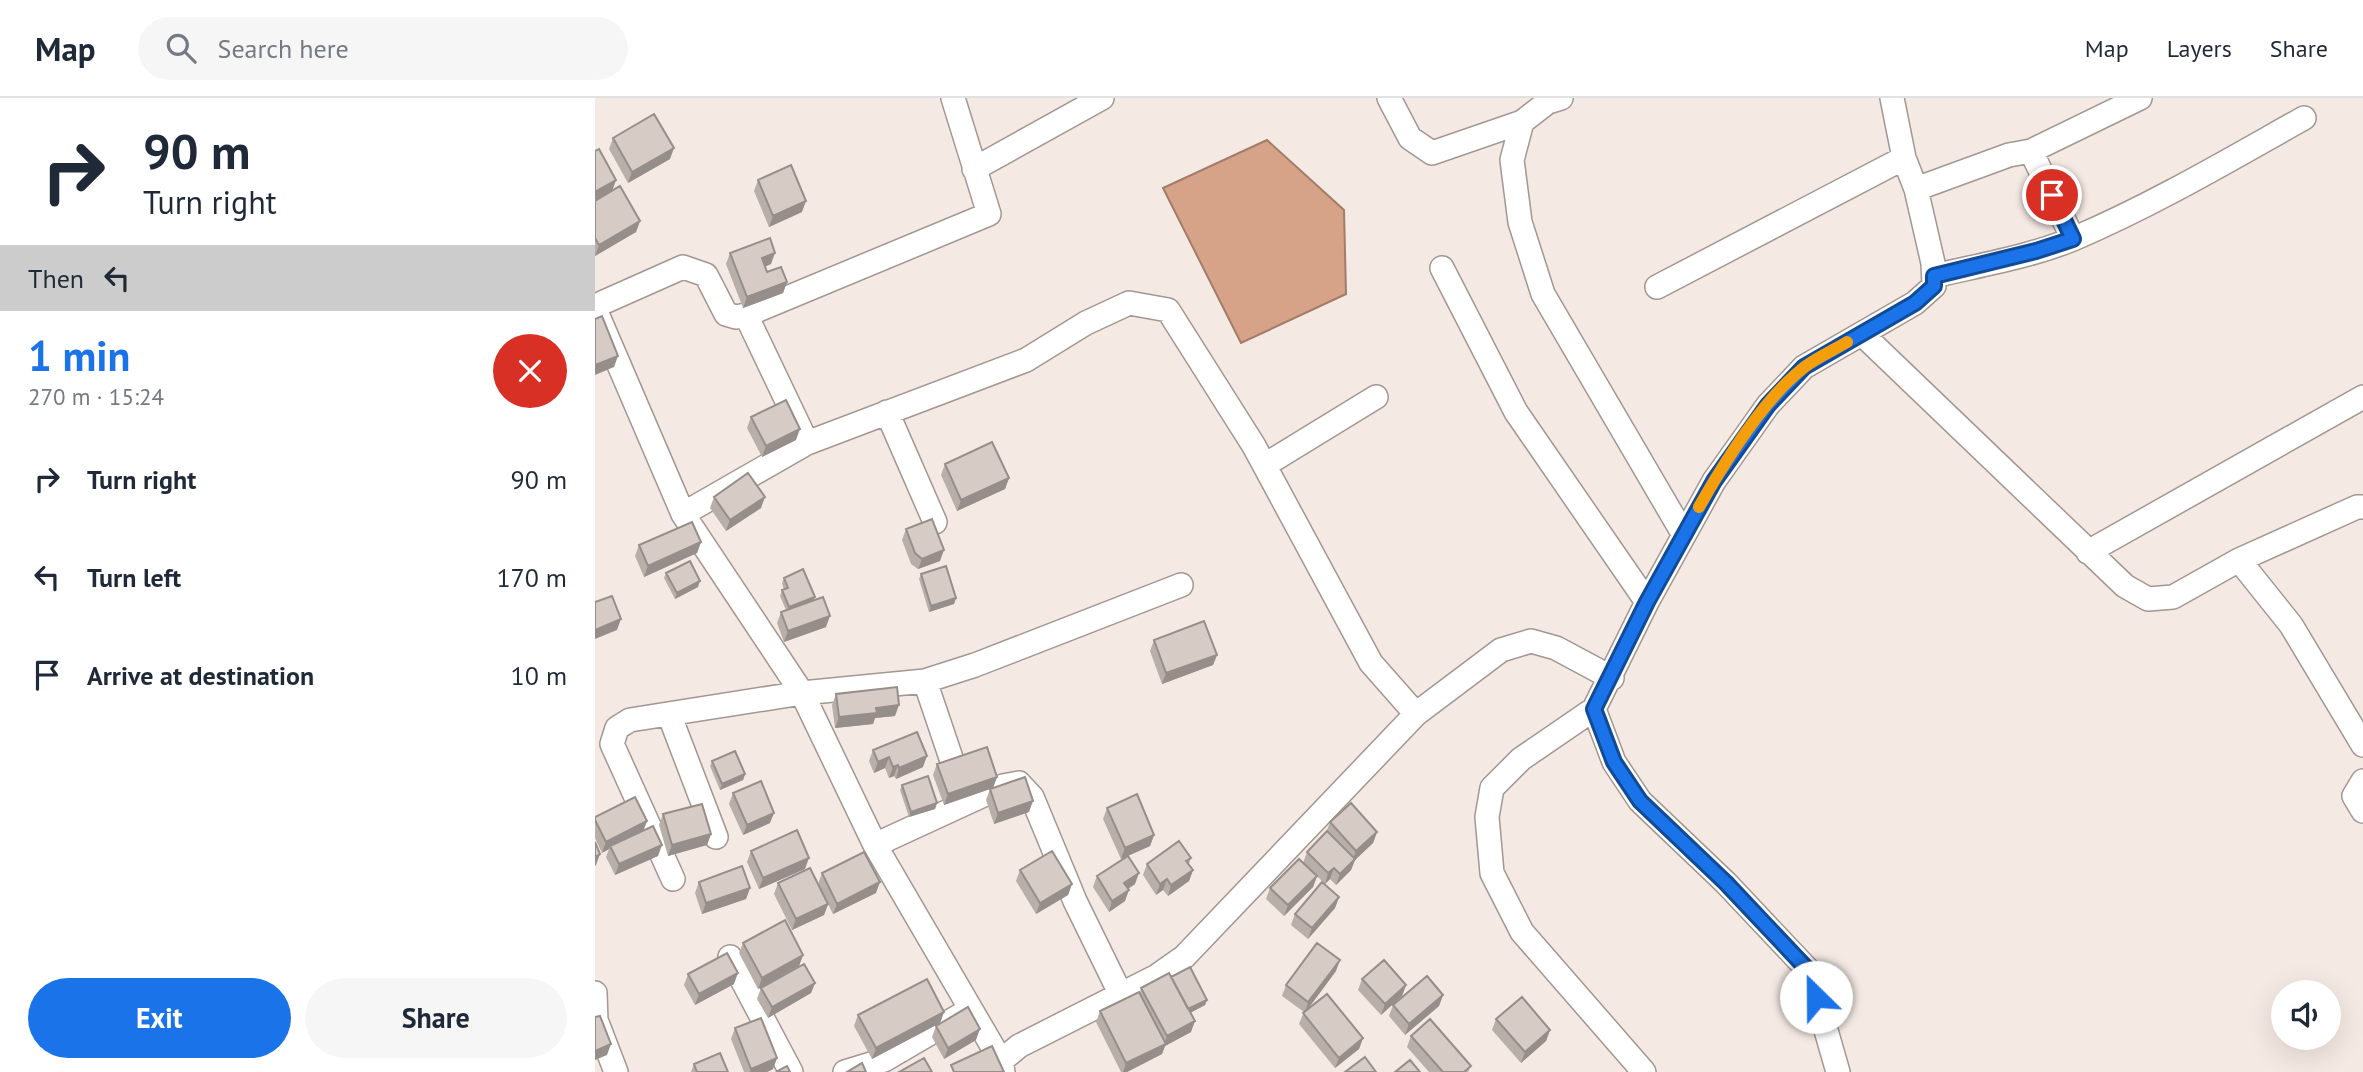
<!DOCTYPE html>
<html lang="en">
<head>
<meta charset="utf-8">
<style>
	body { margin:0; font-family:"PT Sans",sans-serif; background:#f6f6f7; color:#1f2937; height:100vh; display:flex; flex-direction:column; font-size:26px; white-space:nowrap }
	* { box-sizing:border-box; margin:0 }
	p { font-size:23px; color:#747a83 }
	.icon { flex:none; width:38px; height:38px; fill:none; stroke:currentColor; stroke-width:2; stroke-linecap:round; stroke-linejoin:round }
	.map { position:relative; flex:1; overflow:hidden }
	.drawer { display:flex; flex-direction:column; background:#fff; width:595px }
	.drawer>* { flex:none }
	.banner { background:#fff; color:#1f2937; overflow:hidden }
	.tools { position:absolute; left:1676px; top:882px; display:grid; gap:14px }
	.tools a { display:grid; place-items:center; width:70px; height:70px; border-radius:50%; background:#fff; box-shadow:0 7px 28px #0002; font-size:35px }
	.pin { position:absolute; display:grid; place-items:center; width:60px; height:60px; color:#fff; margin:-30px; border:4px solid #fff; border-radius:50%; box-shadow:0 2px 7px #0007 }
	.me { position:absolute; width:77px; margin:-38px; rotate:337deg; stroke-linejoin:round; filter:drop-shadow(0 0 5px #0008) }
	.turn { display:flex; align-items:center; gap:24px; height:147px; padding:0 28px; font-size:32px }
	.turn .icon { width:91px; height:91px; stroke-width:2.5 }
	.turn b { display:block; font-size:49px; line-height:60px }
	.then { display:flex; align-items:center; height:66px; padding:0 28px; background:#0003; gap:14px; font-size:26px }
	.round { display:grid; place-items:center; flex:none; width:74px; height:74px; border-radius:37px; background:#f6f6f7 }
	.overview { display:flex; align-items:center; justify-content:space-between; height:119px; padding:0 28px }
	h1 { font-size:42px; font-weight:800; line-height:52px; color:#1a73e8 }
	.button { display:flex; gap:14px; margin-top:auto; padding:14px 28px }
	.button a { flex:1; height:80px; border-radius:42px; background:#1a73e8; color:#fff; font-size:28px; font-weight:800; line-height:80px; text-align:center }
	.button a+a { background:#f6f6f7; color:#1f2937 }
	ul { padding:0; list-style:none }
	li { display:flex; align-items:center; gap:21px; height:98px; padding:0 28px }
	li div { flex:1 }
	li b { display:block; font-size:26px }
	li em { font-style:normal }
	header { display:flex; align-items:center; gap:42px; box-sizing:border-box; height:98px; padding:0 35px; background:#fff; border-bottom:2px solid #e0e1e3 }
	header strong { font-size:33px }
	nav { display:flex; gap:38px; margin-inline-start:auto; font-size:24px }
	.search { width:490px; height:63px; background:#f6f6f7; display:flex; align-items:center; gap:18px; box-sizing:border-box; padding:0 24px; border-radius:38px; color:#747a83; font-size:26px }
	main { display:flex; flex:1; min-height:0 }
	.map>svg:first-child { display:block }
</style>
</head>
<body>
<header>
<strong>Map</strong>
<div class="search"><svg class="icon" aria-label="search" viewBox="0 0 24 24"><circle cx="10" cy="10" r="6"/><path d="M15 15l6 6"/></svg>Search here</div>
<nav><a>Map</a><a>Layers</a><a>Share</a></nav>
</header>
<main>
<section class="drawer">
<div class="banner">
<div class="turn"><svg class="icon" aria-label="right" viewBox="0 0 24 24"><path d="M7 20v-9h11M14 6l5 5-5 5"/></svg><div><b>90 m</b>Turn right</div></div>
<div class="then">Then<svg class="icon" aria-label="left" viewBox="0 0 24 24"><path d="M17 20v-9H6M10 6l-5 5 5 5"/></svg></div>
</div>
<div class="overview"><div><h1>1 min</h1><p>270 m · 15:24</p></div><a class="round" style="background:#d93025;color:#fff"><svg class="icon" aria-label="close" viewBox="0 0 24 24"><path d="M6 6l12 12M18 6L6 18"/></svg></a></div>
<ul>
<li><svg class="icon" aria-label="right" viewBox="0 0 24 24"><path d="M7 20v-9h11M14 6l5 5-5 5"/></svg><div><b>Turn right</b></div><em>90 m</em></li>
<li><svg class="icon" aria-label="left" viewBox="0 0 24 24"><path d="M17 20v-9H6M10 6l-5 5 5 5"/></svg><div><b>Turn left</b></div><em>170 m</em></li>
<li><svg class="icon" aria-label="arrive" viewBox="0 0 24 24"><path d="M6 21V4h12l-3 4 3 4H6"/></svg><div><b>Arrive at destination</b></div><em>10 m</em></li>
</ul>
<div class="button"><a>Exit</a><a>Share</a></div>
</section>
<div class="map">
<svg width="1768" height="974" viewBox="0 0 1768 974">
	<rect width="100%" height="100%" fill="#f5e9e3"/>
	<path fill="#d6a288" stroke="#a17c69" stroke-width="2" d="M 672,42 L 749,112 L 751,196 L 646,245 L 568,90 Z"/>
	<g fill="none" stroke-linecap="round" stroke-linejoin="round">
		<g stroke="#a29792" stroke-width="26">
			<path id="minor" d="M 358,0 L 394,116 L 151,217 L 212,345 L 431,262 L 491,225 L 534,205 L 573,212 L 659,348 L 776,565 L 821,616
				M 794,0 L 815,40 L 837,55 L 927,24
				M 966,0 L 953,4 L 927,24 L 917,62 L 925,124 L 948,196 L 1089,437
				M 1436,53 L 1478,141
				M 379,71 L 507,0
				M 1321,91 L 1414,57 L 1436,53 L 1545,0
				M 847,170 L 921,314 L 1052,504
				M 1339,178 C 1385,167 1434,159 1478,141 C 1558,107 1634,62 1709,20
				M 1062,189 L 1309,60
				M 0,208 L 88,169 L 111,177 L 131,216 L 141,219 L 151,217
				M 0,211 L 88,416 L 207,595 L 280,747 L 406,963
				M 1267,236 L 1530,488 L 1553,501 L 1578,499 L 1644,462 L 1762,409 L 1768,409
				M 292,314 L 340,424
				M 670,367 L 781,299
				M 88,416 L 212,345
				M 1493,454 L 1768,299
				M 1644,462 L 1696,527 L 1768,647
				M 330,583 L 356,660
				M 999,611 L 926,661 L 897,690 L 892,719 L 897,775 L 927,834 L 1049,974
				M 74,616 L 121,739
				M 1768,683 L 1759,698 L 1768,713
				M 280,747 L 408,688 L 424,685 L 437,699 L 480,803 L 526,897
				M 78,781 L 17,646 L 22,630 L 35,622 L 207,595 L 330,583 L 380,567 L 586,487
				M 135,859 L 196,974
				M 0,895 L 1,922 L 21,974
				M 250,974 L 289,962 L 366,917
				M 408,974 L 406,963 L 424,948 L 562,878 L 589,859 L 821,616 L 906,552 L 936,543 L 961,550 L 1017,580
				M 1243,974 L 1214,873 L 1131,785 L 1045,703 L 1019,664 L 999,611 L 1052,504 L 1119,383 L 1173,307 L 1209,269 L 1320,205 L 1339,188 L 1338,165 L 1321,91 L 1309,60 L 1297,0"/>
		</g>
		<use href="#minor" stroke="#fff" stroke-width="23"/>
	</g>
	<path fill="#b8afa9" d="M 18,40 L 75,61 L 33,85 L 14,51 Z
		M 21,82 L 17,93 L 45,123 L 41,134 L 0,158 L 0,103 Z
		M 163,82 L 207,114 L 174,129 L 159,93 Z
		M 135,155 L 176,166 L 170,169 L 172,174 L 192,184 L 188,195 L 148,210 L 131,166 Z
		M 156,319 L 201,342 L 167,359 L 152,330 Z
		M 350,366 L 414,380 L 410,391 L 362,413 L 346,377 Z
		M 119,399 L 166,410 L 131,433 L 115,410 Z
		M 311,431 L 345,463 L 323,471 L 316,466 L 307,442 Z
		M 106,444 L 102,455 L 49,479 L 40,458 L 44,447 Z
		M 71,475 L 103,489 L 80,501 L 69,480 Z
		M 326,476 L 361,500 L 359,506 L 334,514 L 324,481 Z
		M 189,480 L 219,502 L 231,529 L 189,544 L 182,525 L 186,514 L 191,512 L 185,498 L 187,492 L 189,492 L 187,485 Z
		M 559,542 L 622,557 L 618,567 L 567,586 L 555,553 Z
		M 241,596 L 300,618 L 280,620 L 278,626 L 240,630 L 237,607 Z
		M 278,652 L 328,669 L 301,681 L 299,678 L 294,680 L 290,670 L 279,675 L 274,663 Z
		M 117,663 L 150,676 L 148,682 L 125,692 L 115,668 Z
		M 342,666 L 402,679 L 398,690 L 349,707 L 338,677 Z
		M 307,687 L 342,705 L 340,711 L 314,719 L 305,692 Z
		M 395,691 L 434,714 L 399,726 L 391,702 Z
		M 138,695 L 175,725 L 148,737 L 134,706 Z
		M 512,710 L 559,737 L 555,748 L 526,761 L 508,721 Z
		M 68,716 L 116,736 L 112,747 L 73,758 L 64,727 Z
		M 0,719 L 49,732 L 63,758 L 20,777 L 11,759 L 14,751 L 7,755 L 0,740 Z
		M 735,724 L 782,734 L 778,745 L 760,762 L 756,772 L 741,787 L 735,781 L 730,786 L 722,778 L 718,789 L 689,818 L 671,801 L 675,790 L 708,765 L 712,754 L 731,735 Z
		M 156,753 L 210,771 L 164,791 L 152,764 Z
		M 596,760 L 594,766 L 598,772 L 594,783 L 573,798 L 568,792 L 561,797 L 548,777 L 552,766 Z
		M 425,772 L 477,786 L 473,797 L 441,816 L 421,783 Z
		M 227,775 L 281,795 L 238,816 L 231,802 L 233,806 L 229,817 L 197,832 L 179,796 L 183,785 L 223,786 Z
		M 502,778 L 540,786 L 533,791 L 530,803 L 514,814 L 498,789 Z
		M 104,784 L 155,790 L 151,801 L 107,816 L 100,795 Z
		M 744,799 L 740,810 L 713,841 L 696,827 L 700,816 Z
		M 148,845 L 208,857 L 204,868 L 163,891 L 144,855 Z
		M 741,873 L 711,913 L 768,940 L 764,951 L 740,970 L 704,926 L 709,914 L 687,898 L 691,887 Z
		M 93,876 L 139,886 L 100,907 L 89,887 Z
		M 576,879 L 612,902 L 610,907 L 595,915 L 596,934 L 570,948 L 567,956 L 532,974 L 526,974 L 501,924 L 505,913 L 545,894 L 546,890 Z
		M 767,881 L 811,887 L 807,898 L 786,917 L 763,892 Z
		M 220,885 L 216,895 L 173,920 L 162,901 L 166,890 Z
		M 848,897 L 844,908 L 810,937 L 794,918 L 798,907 Z
		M 349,914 L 345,925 L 277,961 L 259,928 L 263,917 Z
		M 901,921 L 955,932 L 951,943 L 926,965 L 897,932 Z
		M 341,928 L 381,942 L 349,961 L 337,939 Z
		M 140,930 L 182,960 L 178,971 L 172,974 L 149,974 L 136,941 Z
		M 816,938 L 876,968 L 873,974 L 834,974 L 812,949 Z
		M 99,966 L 133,974 L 96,974 Z"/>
	<path fill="#968e8a" d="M 79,50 L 75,61 L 33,85 L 37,74 Z
		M 21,82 L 17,93 L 0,102 L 0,94 Z
		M 211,103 L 207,114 L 174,129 L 178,118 Z
		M 45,123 L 41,134 L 0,158 L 4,147 Z
		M 180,155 L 176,166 L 163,171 L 167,160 Z
		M 192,184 L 188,195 L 148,210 L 152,199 Z
		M 23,258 L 19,269 L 0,277 L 0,267 Z
		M 205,331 L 201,342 L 167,359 L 171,348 Z
		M 414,380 L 410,391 L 362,413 L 366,402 Z
		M 170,399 L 166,410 L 131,433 L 135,422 Z
		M 106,444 L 102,455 L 49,479 L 53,468 Z
		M 349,452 L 345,463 L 323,471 L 327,461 Z
		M 105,483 L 103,489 L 80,501 L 82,495 Z
		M 220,499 L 218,504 L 192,515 L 194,509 Z
		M 361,500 L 359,506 L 334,514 L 336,508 Z
		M 235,518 L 231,529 L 189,544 L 193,533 Z
		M 26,521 L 22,532 L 0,541 L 0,532 Z
		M 622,557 L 618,567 L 567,586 L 571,575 Z
		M 304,607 L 300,618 L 280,620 L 278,626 L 240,630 L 244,619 L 281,610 Z
		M 332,658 L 328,669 L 301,681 L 304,670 Z
		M 294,659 L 290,670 L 279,675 L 283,664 Z
		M 303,667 L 299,678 L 294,680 L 298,669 Z
		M 150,676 L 148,682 L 125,692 L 127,686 Z
		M 402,679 L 398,690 L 349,707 L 353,696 Z
		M 438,703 L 434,714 L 399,726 L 403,715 Z
		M 342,705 L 340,711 L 314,719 L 316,714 Z
		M 179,715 L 175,725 L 148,737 L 152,727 Z
		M 52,723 L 48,734 L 15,748 L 14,751 L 7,755 L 11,744 Z
		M 782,734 L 778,745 L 760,762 L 756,772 L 741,787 L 745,776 L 757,763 L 761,753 Z
		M 116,736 L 112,747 L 73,758 L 77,747 Z
		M 559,737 L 555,748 L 526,761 L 530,750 Z
		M 67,747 L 63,758 L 20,777 L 24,766 Z
		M 5,756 L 1,767 L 0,768 L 0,759 Z
		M 214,760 L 210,771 L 164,791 L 168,780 Z
		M 739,770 L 735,781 L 730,786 L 733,775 Z
		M 598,772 L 594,783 L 573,798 L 576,787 Z
		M 544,775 L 540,786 L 525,796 L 529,785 Z
		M 722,778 L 718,789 L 689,818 L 693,807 Z
		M 572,781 L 568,792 L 561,797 L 565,786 Z
		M 285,784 L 281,795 L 238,816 L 242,806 Z
		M 477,786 L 473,797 L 441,816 L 445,805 Z
		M 155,790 L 151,801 L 107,816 L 111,805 Z
		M 534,792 L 530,803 L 514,814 L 517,803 Z
		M 744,799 L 740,810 L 713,841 L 717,830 Z
		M 233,806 L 229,817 L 197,832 L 201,821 Z
		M 208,857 L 204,868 L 163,891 L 167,880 Z
		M 745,862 L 741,873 L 710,915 L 713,904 Z
		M 143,875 L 139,886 L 100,907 L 104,896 Z
		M 220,885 L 216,895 L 173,920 L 177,909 Z
		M 811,887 L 807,898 L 786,917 L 790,906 Z
		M 848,897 L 844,908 L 810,937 L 814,926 Z
		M 612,902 L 610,907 L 591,917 L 593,912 Z
		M 349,914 L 345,925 L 277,961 L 281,950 Z
		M 600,923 L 596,934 L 570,948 L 567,956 L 532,974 L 528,974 L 531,965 L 569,947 L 572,938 Z
		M 385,931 L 381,942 L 349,961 L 353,950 Z
		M 955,932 L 951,943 L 926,965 L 930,954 Z
		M 768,940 L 764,951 L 740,970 L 744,960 Z
		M 16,946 L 12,957 L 0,962 L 0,953 Z
		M 182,960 L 178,971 L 172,974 L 155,974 L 156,971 Z"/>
	<path fill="#d6cbc5" stroke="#968e8a" stroke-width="2" d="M 59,16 L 79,50 L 37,74 L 18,40 Z
		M 4,51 L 21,82 L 0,94 L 0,53 Z
		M 196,67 L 211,103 L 178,118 L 163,82 Z
		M 25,88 L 45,123 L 4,147 L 0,140 L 0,103 Z
		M 175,140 L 180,155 L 167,160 L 172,174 L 186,169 L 192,184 L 152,199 L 135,155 Z
		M 7,218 L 23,258 L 0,267 L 0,221 Z
		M 191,302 L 205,331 L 171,348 L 156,319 Z
		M 397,344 L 414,380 L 366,402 L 350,366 Z
		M 153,375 L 170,399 L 135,422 L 119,399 Z
		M 337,421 L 349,452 L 327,461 L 320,455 L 311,431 Z
		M 97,424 L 106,444 L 53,468 L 44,447 Z
		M 95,463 L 105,483 L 82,495 L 71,475 Z
		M 351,468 L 361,500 L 336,508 L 326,476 Z
		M 208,471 L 220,499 L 194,509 L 187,492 L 193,490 L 189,480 Z
		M 17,498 L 26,521 L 0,532 L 0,504 Z
		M 228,499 L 235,518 L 193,533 L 186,514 Z
		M 609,523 L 622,557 L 571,575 L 559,542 Z
		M 302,589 L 304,607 L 281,610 L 282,615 L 244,619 L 241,596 Z
		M 322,634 L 332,658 L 304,670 L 303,667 L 298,669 L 294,659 L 283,664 L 278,652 Z
		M 392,649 L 402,679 L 353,696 L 342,666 Z
		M 140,653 L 150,676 L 127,686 L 117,663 Z
		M 333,678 L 342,705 L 316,714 L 307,687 Z
		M 430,679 L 438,703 L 403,715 L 395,691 Z
		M 166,683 L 179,715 L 152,727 L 138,695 Z
		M 542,696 L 559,737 L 530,750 L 512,710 Z
		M 40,699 L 52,723 L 11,744 L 0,722 L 0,719 Z
		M 756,705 L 782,734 L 761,753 L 735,724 Z
		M 107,706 L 116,736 L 77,747 L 68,716 Z
		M 58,728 L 67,747 L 24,766 L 15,748 Z
		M 202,732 L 214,760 L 168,780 L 156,753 Z
		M 732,733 L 760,761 L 745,776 L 739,770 L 733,775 L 712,754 Z
		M 584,743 L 596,760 L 591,763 L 598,772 L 576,787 L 572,781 L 565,786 L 552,766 Z
		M 0,744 L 5,756 L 0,759 Z
		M 457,753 L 477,786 L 445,805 L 425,772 Z
		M 269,754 L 285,784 L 242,806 L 227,775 Z
		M 533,758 L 544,775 L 529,785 L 534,792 L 517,803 L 502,778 Z
		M 704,761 L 722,778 L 693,807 L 675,790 Z
		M 147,768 L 155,790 L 111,805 L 104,784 Z
		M 215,770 L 233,806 L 201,821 L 183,785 Z
		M 727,784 L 744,799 L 717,830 L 700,816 Z
		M 190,822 L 208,857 L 167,880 L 148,845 Z
		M 722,845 L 745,862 L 713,904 L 691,887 Z
		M 132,855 L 143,875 L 104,896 L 93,876 Z
		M 789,862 L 811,887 L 790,906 L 767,881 Z
		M 209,866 L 220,885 L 177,909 L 166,890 Z
		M 595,869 L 612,902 L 593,911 L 576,879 Z
		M 574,875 L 600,923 L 572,938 L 546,890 Z
		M 832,878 L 848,897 L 814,926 L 798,907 Z
		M 332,881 L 349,914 L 281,950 L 263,917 Z
		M 544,894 L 571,946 L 531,965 L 505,913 Z
		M 732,896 L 768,940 L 744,960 L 708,915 Z
		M 927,899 L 955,932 L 930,954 L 901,921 Z
		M 373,909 L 385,931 L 353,950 L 341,928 Z
		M 5,918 L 16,946 L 0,953 L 0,919 Z
		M 166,920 L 182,960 L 156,971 L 140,930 Z
		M 835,921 L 876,968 L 869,974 L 848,974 L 816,938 Z
		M 397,948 L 409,974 L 359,974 L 356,967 Z
		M 125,955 L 133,974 L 102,974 L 99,966 Z
		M 770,959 L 781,974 L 750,974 Z
		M 329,960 L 337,974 L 304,974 Z
		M 815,962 L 825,974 L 800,974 Z
		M 267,965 L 271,974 L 252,974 Z
		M 192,968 L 195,974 L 181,974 Z"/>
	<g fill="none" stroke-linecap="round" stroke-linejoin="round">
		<g stroke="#114b97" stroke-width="18">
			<path id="route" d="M 1221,899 L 1214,873 L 1131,785 L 1045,703 L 1019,664 L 999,611 L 1052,504 L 1119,383 L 1173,307 L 1209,269 L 1320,205 L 1339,188 L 1339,178 L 1441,153 L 1478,141 L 1457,97"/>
		</g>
		<use href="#route" stroke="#1a73e8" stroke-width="12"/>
		<path stroke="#f59e0b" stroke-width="12" d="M 1104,409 C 1129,365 1169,299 1211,268 C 1223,259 1239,252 1252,244"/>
	</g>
</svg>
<div class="tools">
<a><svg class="icon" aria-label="sound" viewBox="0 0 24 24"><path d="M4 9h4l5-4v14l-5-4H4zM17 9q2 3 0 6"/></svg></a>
</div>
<div class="pin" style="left:1457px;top:97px;background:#d93025"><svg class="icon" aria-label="arrive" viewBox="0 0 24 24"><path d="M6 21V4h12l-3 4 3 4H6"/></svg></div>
<svg class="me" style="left:1221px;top:899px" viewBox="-20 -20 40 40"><circle r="19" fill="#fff"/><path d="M0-13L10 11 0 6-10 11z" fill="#1a73e8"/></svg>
</div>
</main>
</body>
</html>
